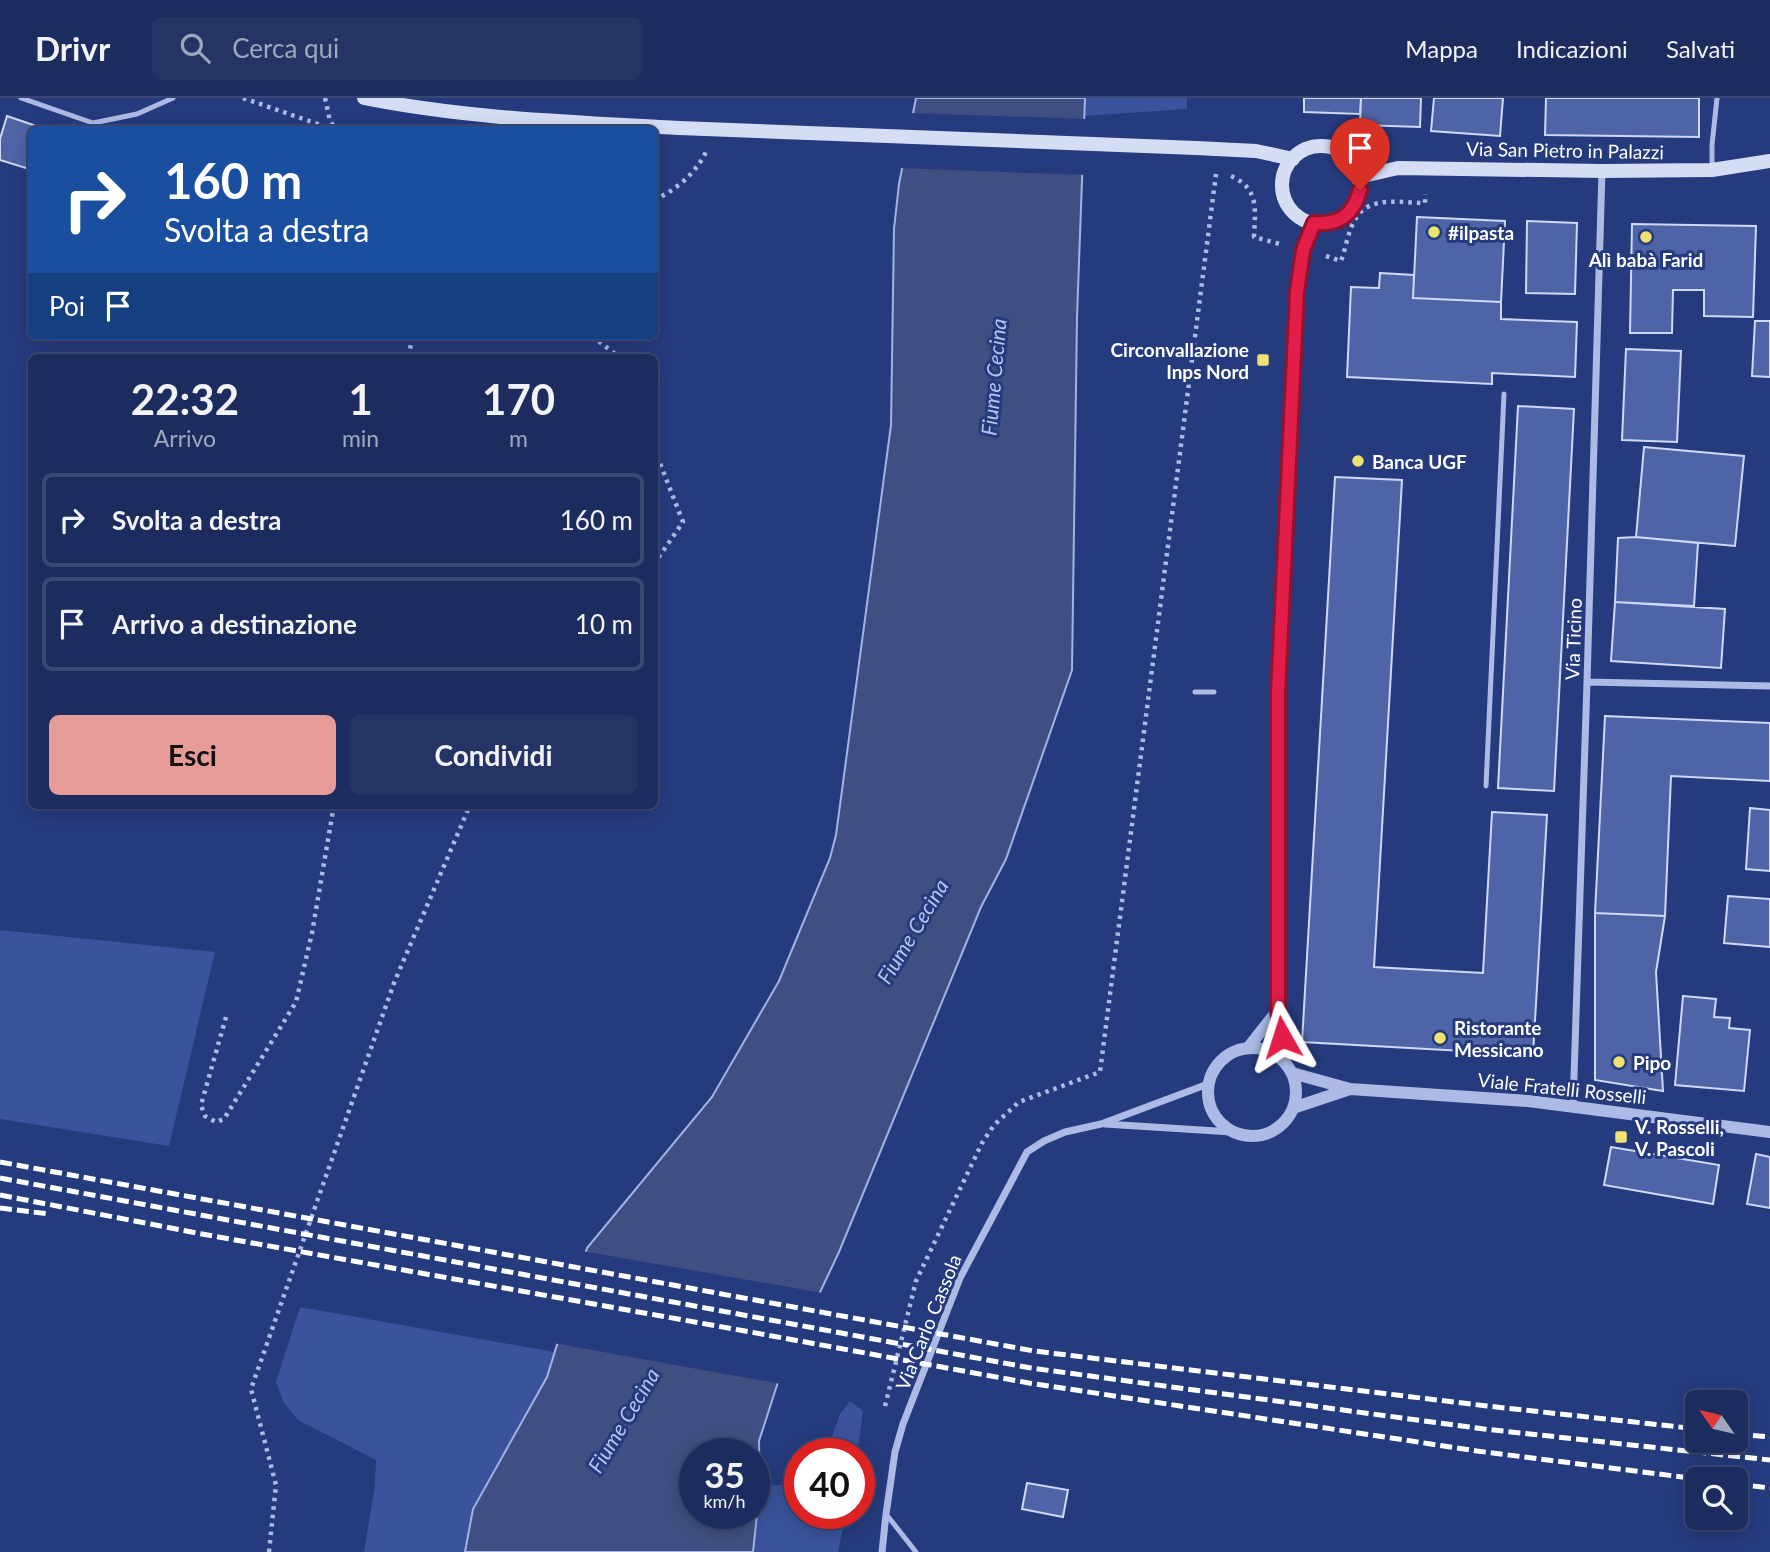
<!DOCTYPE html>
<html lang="it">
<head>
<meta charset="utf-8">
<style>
	body { margin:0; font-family:Lato,sans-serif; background:#253464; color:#f1f3f6; height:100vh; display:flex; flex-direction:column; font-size:26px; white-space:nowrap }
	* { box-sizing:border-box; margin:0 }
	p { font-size:23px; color:#a0a7bc }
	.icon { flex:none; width:38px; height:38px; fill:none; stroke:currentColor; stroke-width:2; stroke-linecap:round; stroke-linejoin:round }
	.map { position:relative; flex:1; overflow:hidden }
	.side { position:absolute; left:28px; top:256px; width:630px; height:455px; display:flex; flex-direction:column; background:#1c2c5e; border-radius:10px; box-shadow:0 4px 18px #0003,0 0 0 2px #3a4873 }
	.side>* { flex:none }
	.hud { position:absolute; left:28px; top:28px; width:630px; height:214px; border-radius:10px; box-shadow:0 4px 18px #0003,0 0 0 2px #3a4873; background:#1a4fa0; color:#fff; overflow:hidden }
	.needle { width:46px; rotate:304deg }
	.buttons { position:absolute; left:1685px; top:1292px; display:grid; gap:14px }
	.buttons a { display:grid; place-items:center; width:63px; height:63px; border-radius:10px; background:#1c2c5e; box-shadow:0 4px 18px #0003,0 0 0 2px #3a4873; font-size:35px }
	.speed { position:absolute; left:679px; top:1340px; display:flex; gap:14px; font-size:35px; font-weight:700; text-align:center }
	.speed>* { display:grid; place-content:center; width:91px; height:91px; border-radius:50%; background:#1c2c5e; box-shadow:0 4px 18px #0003,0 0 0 2px #3a4873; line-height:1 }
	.speed small { font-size:18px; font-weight:400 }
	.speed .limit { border:10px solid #d22; background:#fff; color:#111 }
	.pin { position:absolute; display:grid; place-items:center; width:60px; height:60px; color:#fff; margin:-72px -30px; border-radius:50% 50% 50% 0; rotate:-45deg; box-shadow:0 0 7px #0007 }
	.pin .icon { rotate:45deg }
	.me { position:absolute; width:77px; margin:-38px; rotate:354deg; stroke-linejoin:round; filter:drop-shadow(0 0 5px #0008) }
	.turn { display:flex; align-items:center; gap:24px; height:147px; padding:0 21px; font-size:32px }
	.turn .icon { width:91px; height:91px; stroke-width:2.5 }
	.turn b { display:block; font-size:49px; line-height:60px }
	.then { display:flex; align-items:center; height:66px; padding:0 21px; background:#0003; gap:14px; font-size:26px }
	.eta { display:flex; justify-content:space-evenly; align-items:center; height:119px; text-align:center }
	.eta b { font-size:42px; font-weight:700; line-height:49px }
	.cta { display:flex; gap:14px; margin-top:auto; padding:14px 21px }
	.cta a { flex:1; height:80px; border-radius:10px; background:#e69b98; color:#111; font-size:28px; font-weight:700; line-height:80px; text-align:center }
	.cta a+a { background:#253464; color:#f1f3f6 }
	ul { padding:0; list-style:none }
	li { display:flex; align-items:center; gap:21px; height:94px; margin:0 14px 10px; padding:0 7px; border:4px solid #3a4873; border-radius:10px }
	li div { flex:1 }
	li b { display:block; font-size:26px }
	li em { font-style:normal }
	header { display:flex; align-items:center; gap:42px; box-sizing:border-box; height:98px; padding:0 35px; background:#1c2c5e; border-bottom:2px solid #3a4873 }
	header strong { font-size:33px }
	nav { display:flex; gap:38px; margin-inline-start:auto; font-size:24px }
	.search { width:490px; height:63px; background:#253464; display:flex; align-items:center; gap:18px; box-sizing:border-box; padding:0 24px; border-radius:10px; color:#a0a7bc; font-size:26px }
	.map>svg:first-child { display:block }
</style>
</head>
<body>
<header>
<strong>Drivr</strong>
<div class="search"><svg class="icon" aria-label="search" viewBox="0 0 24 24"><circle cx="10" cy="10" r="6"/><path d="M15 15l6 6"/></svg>Cerca qui</div>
<nav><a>Mappa</a><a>Indicazioni</a><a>Salvati</a></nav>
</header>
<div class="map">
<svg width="1770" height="1454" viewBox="0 0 1770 1454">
	<rect width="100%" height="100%" fill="#263b7e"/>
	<path fill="#3a539c" d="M 1085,0 L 1187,0 L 1187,11 L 1084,18 Z
		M 0,832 L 215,854 L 169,1048 L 0,1021 Z
		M 300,1209 L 554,1254 L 547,1279 L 473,1411 L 465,1454 L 364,1454 L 375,1387 L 376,1362 L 298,1322 L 284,1305 L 276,1284 Z
		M 850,1303 L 863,1313 L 857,1356 L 826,1356 L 840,1316 Z
		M 800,1380 L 800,1416 L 846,1416 L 838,1454 L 753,1454 L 760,1388 L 793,1386 Z"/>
	<path fill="#404f81" stroke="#a0b3e6" stroke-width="2" fill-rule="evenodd" d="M 916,0 L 1085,0 L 1077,219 L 1072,572 L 1006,761 L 981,809 L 839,1154 L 779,1281 L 759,1343 L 760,1388 L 753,1454 L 465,1454 L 473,1411 L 547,1279 L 587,1150 L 712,999 L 779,883 L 830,760 L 836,737 L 891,327 L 894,131 L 899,86 ZM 695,1356 L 754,1356 L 754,1416 L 695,1416 Z"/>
	<path fill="#263b7e" d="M 910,15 L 1088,21 L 1086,77 L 898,70 Z
		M 582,1153 L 823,1195 L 781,1286 L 553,1245 Z"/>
	<path fill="#4e64a7" stroke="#cfd8f4" stroke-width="2" d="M 1304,0 L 1361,0 L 1360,16 L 1304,14 Z
		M 1361,0 L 1421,0 L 1420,29 L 1360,27 Z
		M 1434,0 L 1503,0 L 1500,38 L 1431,33 Z
		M 1546,0 L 1699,0 L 1699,39 L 1545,37 Z
		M 7,18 L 48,32 L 32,32 L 32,72 L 0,62 L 0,41 Z
		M 1417,119 L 1505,123 L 1501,204 L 1413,200 Z
		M 1527,123 L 1577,125 L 1575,196 L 1526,195 Z
		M 1632,126 L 1756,128 L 1753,219 L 1704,218 L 1704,192 L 1673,192 L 1672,235 L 1630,235 Z
		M 1380,175 L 1414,177 L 1413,200 L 1501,204 L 1501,221 L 1577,224 L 1575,279 L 1492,275 L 1492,286 L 1347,279 L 1351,189 L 1379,190 Z
		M 1755,223 L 1770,223 L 1770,279 L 1752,278 Z
		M 1626,251 L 1681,253 L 1677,344 L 1622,342 Z
		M 1518,308 L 1574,311 L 1554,693 L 1498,690 Z
		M 1644,349 L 1744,358 L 1735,448 L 1636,439 Z
		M 1335,379 L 1402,382 L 1374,869 L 1483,875 L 1492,714 L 1547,717 L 1533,957 L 1302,944 Z
		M 1636,439 L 1698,445 L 1694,508 L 1615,504 L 1618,440 Z
		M 1615,504 L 1725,511 L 1721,570 L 1611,563 Z
		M 1605,618 L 1770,625 L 1770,683 L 1671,678 L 1665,818 L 1595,815 Z
		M 1750,710 L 1770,712 L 1770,773 L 1746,771 Z
		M 1728,798 L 1770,801 L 1770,849 L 1724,845 Z
		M 1595,815 L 1665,818 L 1656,874 L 1663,993 L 1595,982 Z
		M 1683,898 L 1716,901 L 1714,919 L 1730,920 L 1729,930 L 1750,932 L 1744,993 L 1675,987 Z
		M 1611,1049 L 1719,1067 L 1713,1106 L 1604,1087 Z
		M 1756,1056 L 1770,1059 L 1770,1110 L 1747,1106 Z
		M 1027,1385 L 1068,1392 L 1063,1419 L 1022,1411 Z"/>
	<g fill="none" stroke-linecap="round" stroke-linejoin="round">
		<path stroke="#acbae5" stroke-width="4.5" stroke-dasharray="3.5 5" stroke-linecap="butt" d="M 243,0 L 335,32
			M 325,0 L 330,23 L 336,31
			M 1231,78 C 1260,91 1255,112 1254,139 L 1280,146
			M 654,102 C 676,92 695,76 706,54
			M 1326,158 L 1341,163 C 1346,150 1348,132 1356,120 C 1370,97 1402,105 1425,105 L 1425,96
			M 592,238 L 619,259
			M 409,259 L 412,238
			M 654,350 L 683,424 L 654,466
			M 226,919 L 201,1007 L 205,1018 L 216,1024 L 224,1021 L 296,904 L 312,835 L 334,707
			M 885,1308 L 916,1183 L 982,1045 L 994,1027 L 1019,1004 L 1100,974 L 1216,76
			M 269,1454 L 276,1387 L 251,1291 L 394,885 L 470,707"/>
		<path stroke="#acbae5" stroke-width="5" d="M 21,0 L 93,25 L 137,16 L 173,0
			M 1712,70 L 1712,47 L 1717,0
			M 1195,594 L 1214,594
			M 1486,688 L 1504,296
			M 886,1416 L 916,1454"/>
		<path stroke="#acbae5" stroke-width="7" d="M 1587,584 L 1770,588
			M 1573,1009 L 1587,584 L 1602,73
			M 1105,1026 L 1232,1034
			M 882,1454 L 886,1416 L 895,1354 L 903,1326 L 960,1180 L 1027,1054 L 1044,1043 L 1065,1034 L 1101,1026 L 1208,986"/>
		<path stroke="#acbae5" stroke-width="12" d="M1208 994a44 44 0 1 1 88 0a44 44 0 1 1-88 0Z
			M 1248,950 L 1278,912
			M 1285,965 L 1278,912 L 1278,595 L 1297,194 L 1303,152 L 1314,125
			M 1292,975 L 1350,991 L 1528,1003 L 1770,1034
			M 1293,1010 L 1350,991"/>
		<path stroke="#d5ddf5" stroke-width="14" d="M 364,0 C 468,21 574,24 679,30
			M1282 87a39 39 0 1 1 78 0a39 39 0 1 1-78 0Z
			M 1196,50 L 1256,53 L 1293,61
			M 1359,79 L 1398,70 L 1602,73 L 1712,72 L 1770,63"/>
		<path stroke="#fff" stroke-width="5" stroke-dasharray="12 5" stroke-linecap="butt" d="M 0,1064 L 1034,1253 L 1487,1308 L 1698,1331
			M 0,1080 L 1031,1270 L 1484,1331 L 1770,1362
			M 0,1097 L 202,1136 L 745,1233 L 1029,1285 L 1477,1353 L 1698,1381
			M 0,1110 L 49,1116
			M 1736,1336 L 1770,1339
			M 1736,1386 L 1770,1390"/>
		<path stroke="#d5ddf5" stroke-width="14" d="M 679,30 L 1196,50"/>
	</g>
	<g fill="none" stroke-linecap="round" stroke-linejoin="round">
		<g stroke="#92132f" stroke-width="18">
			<path id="route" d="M 1282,939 L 1278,912 L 1278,595 L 1297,194 L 1303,152 L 1314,125 C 1340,127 1353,117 1360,92"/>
		</g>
		<use href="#route" stroke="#e11d48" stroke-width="12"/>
	</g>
	<g fill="#eee371" stroke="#263b7e" stroke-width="2.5">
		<circle cx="1434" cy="134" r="7"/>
		<circle cx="1646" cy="139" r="7"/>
		<rect x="1256" y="255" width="14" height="14" rx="3.5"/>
		<circle cx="1358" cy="363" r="7"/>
		<circle cx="1440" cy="940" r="7"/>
		<circle cx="1619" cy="964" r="7"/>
		<rect x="1614" y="1032" width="14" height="14" rx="3.5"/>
	</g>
	<g text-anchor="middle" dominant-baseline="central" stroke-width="6" stroke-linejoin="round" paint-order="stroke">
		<g font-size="19" fill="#fff" stroke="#263b7e">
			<text transform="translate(1565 52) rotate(1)">Via San Pietro in Palazzi</text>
			<text transform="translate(1573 541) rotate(-88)">Via Ticino</text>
			<text transform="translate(1562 990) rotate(6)">Viale Fratelli Rosselli</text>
			<text transform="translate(928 1224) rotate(-68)">Via Carlo Cassola</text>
		</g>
		<g font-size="19" font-weight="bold" fill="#fff" stroke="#263b7e" text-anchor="start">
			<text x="1448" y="134">#ilpasta</text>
			<text x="1646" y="161" text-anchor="middle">Alì babà Farid</text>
			<text x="1249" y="251" text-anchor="end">Circonvallazione<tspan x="1249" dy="22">Inps Nord</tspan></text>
			<text x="1372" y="363">Banca UGF</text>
			<text x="1454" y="929">Ristorante<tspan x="1454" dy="22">Messicano</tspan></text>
			<text x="1633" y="964">Pipo</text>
			<text x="1635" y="1028">V. Rosselli,<tspan x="1635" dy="22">V. Pascoli</tspan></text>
		</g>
		<g font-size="21" font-style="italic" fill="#b7c5ed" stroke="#263b7e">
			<text transform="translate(993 279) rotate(-85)">Fiume Cecina</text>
			<text transform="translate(912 833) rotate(-59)">Fiume Cecina</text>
			<text transform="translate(623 1322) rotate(-59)">Fiume Cecina</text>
		</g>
	</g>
</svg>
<div class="buttons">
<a><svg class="needle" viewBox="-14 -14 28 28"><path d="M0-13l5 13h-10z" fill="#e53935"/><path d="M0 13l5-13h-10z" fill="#a0a7bc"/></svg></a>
<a><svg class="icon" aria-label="search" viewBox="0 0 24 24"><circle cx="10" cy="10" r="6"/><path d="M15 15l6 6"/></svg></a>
</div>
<div class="speed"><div>35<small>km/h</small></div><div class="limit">40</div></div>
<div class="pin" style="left:1360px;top:92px;background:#d93025"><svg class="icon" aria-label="arrive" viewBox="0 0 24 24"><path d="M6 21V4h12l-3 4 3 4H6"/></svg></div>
<svg class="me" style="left:1282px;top:939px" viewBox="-20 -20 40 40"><path d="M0-17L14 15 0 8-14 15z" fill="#e11d48" stroke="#fff" stroke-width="4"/></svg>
<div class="hud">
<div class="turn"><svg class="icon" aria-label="right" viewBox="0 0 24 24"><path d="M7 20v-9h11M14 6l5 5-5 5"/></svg><div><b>160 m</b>Svolta a destra</div></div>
<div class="then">Poi<svg class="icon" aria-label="arrive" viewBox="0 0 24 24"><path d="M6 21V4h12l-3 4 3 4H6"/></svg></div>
</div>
<section class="side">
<div class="eta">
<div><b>22:32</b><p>Arrivo</p></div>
<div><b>1</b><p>min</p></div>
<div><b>170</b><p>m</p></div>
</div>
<ul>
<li><svg class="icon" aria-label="right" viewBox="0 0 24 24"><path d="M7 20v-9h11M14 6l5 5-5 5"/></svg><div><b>Svolta a destra</b></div><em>160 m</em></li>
<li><svg class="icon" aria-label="arrive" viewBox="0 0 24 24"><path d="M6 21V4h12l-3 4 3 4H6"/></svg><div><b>Arrivo a destinazione</b></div><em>10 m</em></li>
</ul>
<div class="cta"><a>Esci</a><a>Condividi</a></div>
</section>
</div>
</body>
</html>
